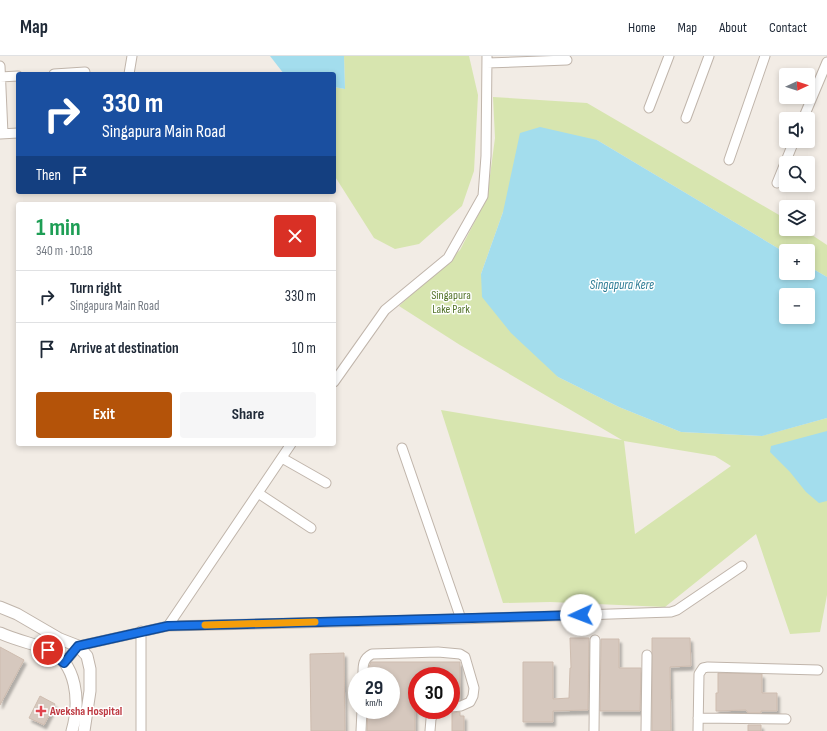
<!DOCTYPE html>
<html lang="en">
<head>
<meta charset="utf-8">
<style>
	body { margin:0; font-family:"Sofia Sans Condensed",sans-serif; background:#f6f6f7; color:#1f2937; height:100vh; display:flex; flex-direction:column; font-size:15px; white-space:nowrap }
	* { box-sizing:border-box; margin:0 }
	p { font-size:13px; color:#747a83 }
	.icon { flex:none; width:22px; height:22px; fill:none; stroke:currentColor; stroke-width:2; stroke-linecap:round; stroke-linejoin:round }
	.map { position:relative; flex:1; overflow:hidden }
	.panel { position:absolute; left:16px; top:146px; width:320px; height:244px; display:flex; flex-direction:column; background:#fff; border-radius:4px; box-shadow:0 2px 6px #0003 }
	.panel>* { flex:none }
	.banner { position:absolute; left:16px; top:16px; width:320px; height:122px; border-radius:4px; box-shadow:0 2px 6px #0003; background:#1a4fa0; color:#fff; overflow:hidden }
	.needle { width:26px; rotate:87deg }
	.buttons { position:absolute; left:779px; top:12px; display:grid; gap:8px }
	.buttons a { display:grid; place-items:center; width:36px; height:36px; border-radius:4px; background:#fff; box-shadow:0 2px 6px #0003; font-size:20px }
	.speed { position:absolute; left:348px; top:611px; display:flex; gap:8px; font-size:20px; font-weight:700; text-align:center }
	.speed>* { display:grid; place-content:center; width:52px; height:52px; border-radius:50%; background:#fff; box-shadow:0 2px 6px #0003; line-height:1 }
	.speed small { font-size:10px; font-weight:400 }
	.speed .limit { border:6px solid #d22; background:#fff; color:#111 }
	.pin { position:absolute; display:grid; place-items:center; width:34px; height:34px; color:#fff; margin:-17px; border:2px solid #fff; border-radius:50%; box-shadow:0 1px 4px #0007 }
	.me { position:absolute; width:44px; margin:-22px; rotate:268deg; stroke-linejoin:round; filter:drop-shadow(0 0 3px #0008) }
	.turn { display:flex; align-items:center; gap:14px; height:84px; padding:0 20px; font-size:18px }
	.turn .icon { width:52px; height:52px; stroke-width:2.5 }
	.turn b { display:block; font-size:28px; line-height:34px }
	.then { display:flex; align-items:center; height:38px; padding:0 20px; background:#0003; gap:8px; font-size:15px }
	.round { display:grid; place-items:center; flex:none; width:42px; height:42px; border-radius:4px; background:#f6f6f7 }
	.summary { display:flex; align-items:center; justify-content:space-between; height:68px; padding:0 20px }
	h1 { font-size:24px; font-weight:700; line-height:30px; color:#1e9e55 }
	.action { display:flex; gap:8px; margin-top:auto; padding:8px 20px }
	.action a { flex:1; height:46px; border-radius:4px; background:#b45309; color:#fff; font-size:16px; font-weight:700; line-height:46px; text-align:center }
	.action a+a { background:#f6f6f7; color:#1f2937 }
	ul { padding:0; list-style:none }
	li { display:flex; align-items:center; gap:12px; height:52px; padding:0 20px; border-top:1px solid #e0e1e3 }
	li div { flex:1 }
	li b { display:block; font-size:15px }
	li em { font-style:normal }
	header { display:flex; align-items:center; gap:24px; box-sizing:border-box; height:56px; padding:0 20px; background:#fff; border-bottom:1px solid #e0e1e3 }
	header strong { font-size:19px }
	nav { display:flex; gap:22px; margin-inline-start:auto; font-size:14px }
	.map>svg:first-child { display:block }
</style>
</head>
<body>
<header>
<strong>Map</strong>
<nav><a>Home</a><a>Map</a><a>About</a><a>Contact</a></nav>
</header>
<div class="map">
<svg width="827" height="675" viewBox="0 0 827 675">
	<defs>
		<filter id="shadow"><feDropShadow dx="2.5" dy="4" stdDeviation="1" flood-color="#0004"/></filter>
	</defs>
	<rect width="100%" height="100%" fill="#f2ece5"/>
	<path fill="#d7e5af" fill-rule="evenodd" d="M 344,0 L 469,0 L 478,39 L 474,115 L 462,150 L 419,188 L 395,193 L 374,182 L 334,119 L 334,31 L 345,33 Z
		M 493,41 L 587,47 L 786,163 L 786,173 L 803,173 L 827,189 L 827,221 L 808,210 L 808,195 L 786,195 L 786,197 L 597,84 L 503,156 L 481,218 L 558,321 L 619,351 L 681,376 L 761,380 L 827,362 L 827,539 L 820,576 L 790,578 L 756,478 L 665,551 L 550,546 L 503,547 L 441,354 L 622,384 L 460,289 L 399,250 L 460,194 L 487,142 L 495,82 ZM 624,385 L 715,400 L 731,410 L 635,478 Z"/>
	<path fill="#a3dded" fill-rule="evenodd" d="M 270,0 L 344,0 L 345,33 L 334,31 L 334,18 L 284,18 Z
		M 540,71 L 597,84 L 786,197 L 786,217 L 808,217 L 808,210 L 827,221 L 827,362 L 762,380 L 681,376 L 619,351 L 558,321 L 511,277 L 482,241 L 481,218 L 503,156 L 520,77 ZM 786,239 L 808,239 L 808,261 L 786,261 Z
		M 827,375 L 827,445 L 819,447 L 806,436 L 790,416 L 770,396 L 771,390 Z"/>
	<path fill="#d6c8be" stroke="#cebcaf" filter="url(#shadow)" d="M 570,582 L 589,582 L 589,583 L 588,654 L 553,655 L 553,666 L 523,666 L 523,606 L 553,606 L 553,643 L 569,642 L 570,612 L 571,612 Z
		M 652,582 L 690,582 L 691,610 L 670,611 L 671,675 L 652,675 Z
		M 601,583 L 619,583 L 619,612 L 641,612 L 640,655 L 600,655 Z
		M 0,591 L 24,604 L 0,649 Z
		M 344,597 L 345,675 L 311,675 L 310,598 Z
		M 371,606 L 460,606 L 460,644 L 451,644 L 451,620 L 417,620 L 417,645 L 415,645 L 415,675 L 367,675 L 368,654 L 391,654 L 391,620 L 369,620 L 369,611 Z
		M 718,617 L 762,618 L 762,637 L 777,637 L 777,655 L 761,655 L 761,657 L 748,657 L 746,654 L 716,655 L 716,637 L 718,637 Z
		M 40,640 L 55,648 L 44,669 L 29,662 Z
		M 460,656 L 460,660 L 464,660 L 464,675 L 452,675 L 452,657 Z
		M 748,669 L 761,669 L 761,675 L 748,675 Z"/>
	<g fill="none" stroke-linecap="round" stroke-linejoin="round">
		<g stroke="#c0b5ab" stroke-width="11">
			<path id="minor" d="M 487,7 L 567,4
				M 0,10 L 3,78
				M 54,18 L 85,16
				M 129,18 L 132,0
				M 0,21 L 18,20
				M 649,52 L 669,0
				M 686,62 L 709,0
				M 803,63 L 827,6
				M 0,78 L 18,77
				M 729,104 L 765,0
				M 777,127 L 794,85
				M 334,326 L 385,254 L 448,202 L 483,140 L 486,100 L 487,0
				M 402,392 L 461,563
				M 282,402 L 326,427
				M 258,437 L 311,472
				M 168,570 L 291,388
				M 141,575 L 141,675
				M 64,607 L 78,590 L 168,570 L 461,563 L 671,556 L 677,554 L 742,510
				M 363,620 C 363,611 362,603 372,598 L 438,596 L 460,598 L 465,601 L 474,632 L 473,640 L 470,646 L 461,650 L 451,651
				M 698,662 L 786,663
				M 361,675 L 362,654
				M 430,675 L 431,663 L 435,654
				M 594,675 L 595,584
				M 646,675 L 647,599
				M 698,675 L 699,618 L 703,612 L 708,611 L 818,614"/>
		</g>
		<g stroke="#c0b5ab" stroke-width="13">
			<path id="tertiary" d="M 0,551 L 17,558 L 60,583 L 78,590 L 87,600 L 90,613 L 90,635 L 84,675
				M 0,577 C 15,584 31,587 47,593 C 78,606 80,647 72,675"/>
		</g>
		<use href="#minor" stroke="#fff" stroke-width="9"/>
		<use href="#tertiary" stroke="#fff" stroke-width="11"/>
	</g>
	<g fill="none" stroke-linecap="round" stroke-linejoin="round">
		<g stroke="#114b97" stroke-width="10">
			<path id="route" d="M 48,594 L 64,607 L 78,590 L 168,570 L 581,559"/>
		</g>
		<use href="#route" stroke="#1a73e8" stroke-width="7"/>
		<path stroke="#f59e0b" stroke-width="7" d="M 205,569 L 315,566"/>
	</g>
	<path fill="#e0444e" stroke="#fff" stroke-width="1.5" d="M39 649h4v4h4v4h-4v4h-4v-4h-4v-4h4z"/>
	<g text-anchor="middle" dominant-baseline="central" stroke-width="3" stroke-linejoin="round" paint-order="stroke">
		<g font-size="12" fill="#54742b" stroke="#fff">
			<text x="451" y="239">Singapura<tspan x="451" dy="14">Lake Park</tspan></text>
		</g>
		<g font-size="12" font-weight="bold" fill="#be3a42" stroke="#fff" text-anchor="start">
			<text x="50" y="655">Aveksha Hospital</text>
		</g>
		<g font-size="13" font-style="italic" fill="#2d7c95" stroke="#fff">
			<text x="622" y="229">Singapura Kere</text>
		</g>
	</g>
</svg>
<div class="buttons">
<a><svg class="needle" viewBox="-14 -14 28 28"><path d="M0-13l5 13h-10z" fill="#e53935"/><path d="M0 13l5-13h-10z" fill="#747a83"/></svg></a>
<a><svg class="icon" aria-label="sound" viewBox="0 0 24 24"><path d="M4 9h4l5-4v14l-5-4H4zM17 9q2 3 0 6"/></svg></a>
<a><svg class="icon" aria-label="search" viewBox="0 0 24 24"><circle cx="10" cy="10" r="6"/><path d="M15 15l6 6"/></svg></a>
<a><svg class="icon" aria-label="layers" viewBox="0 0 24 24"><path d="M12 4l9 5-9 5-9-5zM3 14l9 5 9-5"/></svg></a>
<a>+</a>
<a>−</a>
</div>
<div class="speed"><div>29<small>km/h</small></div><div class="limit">30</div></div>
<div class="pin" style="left:48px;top:594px;background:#d93025"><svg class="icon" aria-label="arrive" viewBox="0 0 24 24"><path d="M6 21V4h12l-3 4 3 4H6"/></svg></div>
<svg class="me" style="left:581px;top:559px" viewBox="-20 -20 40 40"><circle r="19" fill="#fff"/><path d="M0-13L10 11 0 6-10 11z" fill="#1a73e8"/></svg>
<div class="banner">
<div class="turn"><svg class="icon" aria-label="right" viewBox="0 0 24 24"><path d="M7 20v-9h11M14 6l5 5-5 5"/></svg><div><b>330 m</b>Singapura Main Road</div></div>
<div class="then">Then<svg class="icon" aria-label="arrive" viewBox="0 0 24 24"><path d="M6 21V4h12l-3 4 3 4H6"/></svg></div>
</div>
<section class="panel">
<div class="summary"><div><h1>1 min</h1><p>340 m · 10:18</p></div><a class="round" style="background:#d93025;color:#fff"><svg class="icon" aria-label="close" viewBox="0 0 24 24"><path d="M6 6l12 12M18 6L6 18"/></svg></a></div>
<ul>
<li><svg class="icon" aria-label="right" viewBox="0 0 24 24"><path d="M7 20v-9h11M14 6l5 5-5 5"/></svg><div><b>Turn right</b><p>Singapura Main Road</p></div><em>330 m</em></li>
<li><svg class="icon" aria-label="arrive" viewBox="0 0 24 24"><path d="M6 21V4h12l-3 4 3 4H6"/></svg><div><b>Arrive at destination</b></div><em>10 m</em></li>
</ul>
<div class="action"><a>Exit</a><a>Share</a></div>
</section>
</div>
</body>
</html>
